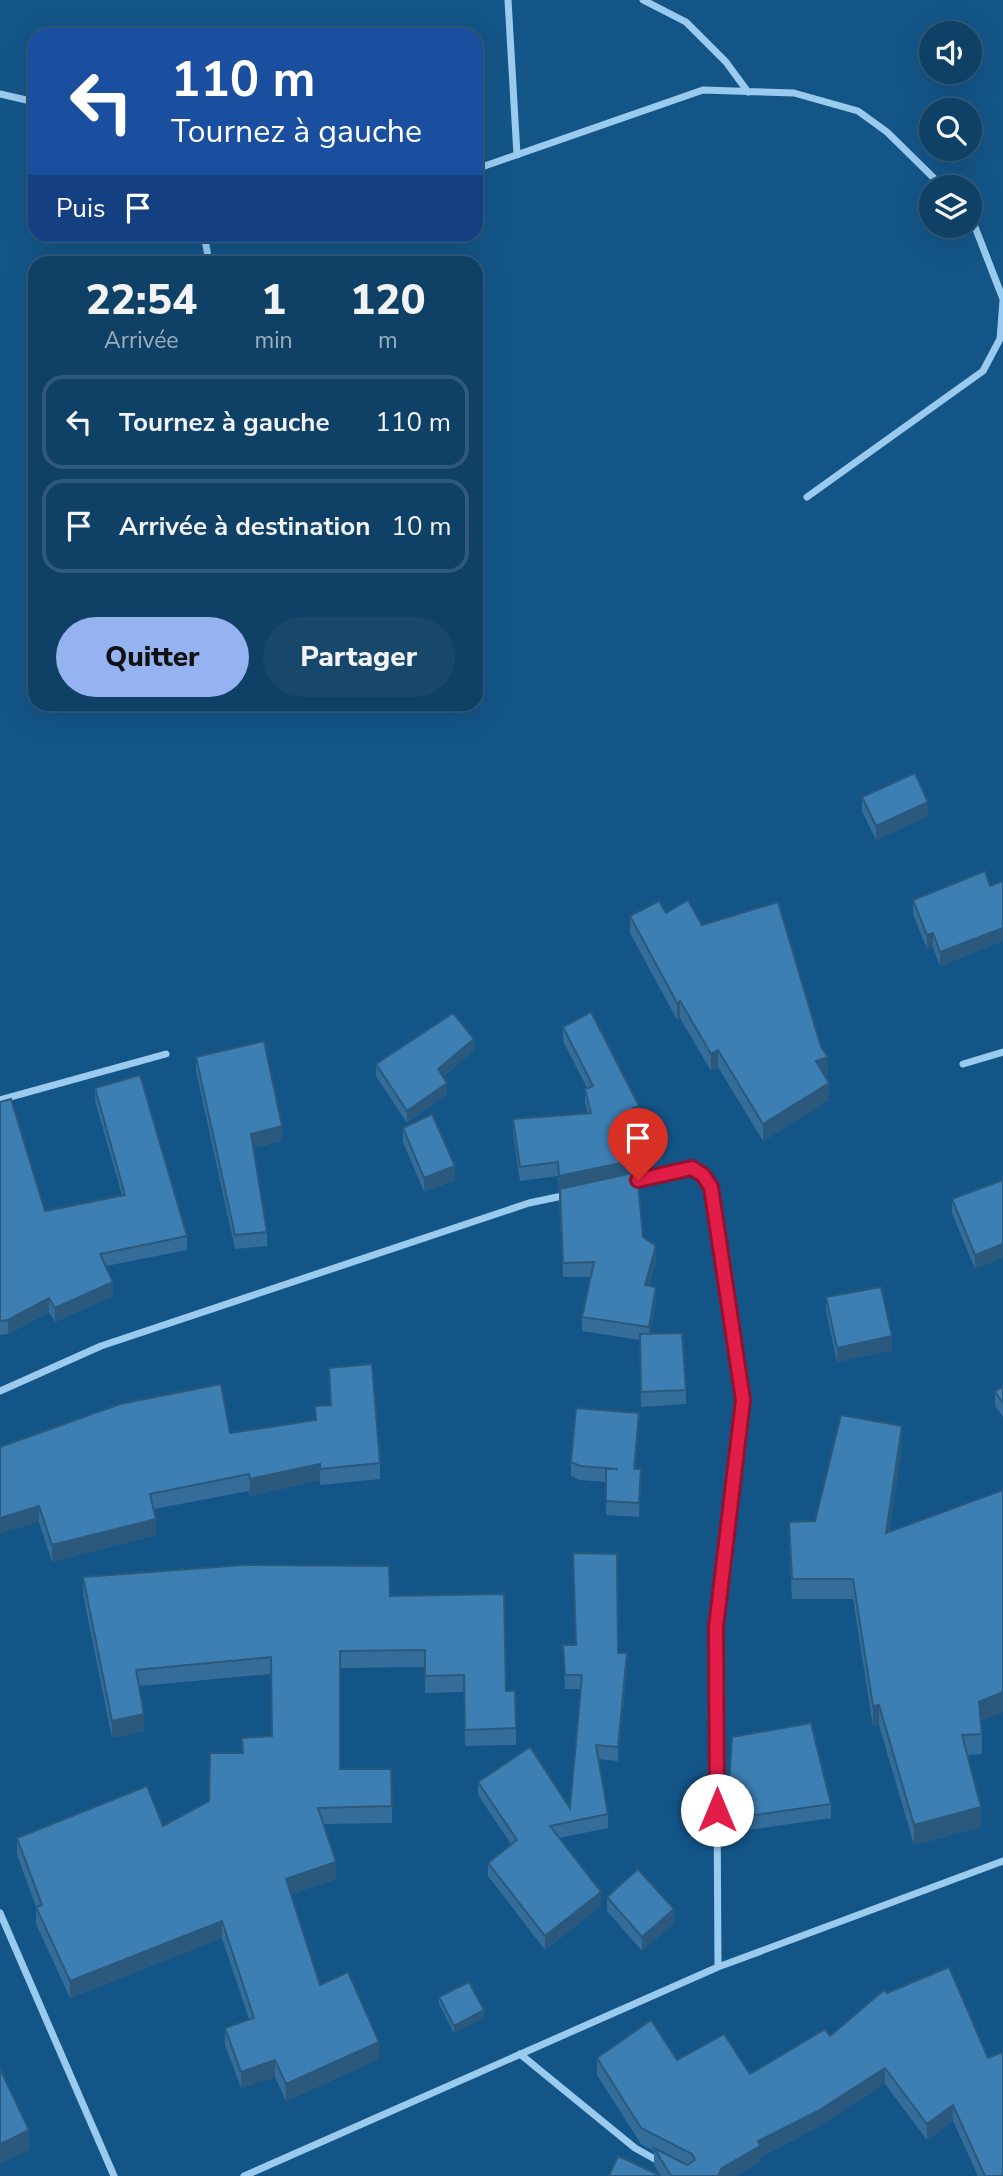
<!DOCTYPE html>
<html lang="fr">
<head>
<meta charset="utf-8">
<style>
	body { margin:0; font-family:"Nunito Sans",sans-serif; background:#18476c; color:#f1f3f6; height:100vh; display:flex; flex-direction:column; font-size:26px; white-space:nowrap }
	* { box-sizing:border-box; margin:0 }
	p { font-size:23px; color:#9bafbf }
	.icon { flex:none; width:38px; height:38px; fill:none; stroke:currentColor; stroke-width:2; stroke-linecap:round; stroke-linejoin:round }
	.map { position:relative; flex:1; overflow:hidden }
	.side { position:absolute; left:28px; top:256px; width:455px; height:455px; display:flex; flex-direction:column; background:#0f4066; border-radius:21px; box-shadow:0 7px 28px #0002,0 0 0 2px #2f597a }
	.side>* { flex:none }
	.top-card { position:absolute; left:28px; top:28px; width:455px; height:214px; border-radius:21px; box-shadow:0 7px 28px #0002,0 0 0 2px #2f597a; background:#1a4fa0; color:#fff; overflow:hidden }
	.buttons { position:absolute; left:919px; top:21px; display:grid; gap:14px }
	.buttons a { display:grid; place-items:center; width:63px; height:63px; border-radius:50%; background:#0f4066; box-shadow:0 7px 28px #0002,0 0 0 2px #2f597a; font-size:35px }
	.pin { position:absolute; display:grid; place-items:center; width:60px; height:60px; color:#fff; margin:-72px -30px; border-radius:50% 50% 50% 0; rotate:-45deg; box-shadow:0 0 7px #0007 }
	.pin .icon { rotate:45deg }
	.me { position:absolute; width:77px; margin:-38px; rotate:0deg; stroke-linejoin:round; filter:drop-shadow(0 0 5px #0008) }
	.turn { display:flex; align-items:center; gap:24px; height:147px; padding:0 28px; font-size:32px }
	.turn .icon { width:91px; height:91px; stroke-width:2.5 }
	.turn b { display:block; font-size:49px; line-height:60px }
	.then { display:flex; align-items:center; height:66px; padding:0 28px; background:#0003; gap:14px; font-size:26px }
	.eta { display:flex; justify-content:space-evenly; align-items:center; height:119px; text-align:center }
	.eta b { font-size:42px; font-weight:800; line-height:49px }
	.button { display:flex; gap:14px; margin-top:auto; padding:14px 28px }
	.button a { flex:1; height:80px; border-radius:42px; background:#95b2f1; color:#111; font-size:28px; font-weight:800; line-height:80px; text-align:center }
	.button a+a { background:#18476c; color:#f1f3f6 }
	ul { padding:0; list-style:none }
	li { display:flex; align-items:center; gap:21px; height:94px; margin:0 14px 10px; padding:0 14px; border:4px solid #2f597a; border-radius:21px }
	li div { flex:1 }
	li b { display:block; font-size:26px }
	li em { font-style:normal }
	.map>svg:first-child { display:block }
</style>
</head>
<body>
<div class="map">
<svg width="1003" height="2176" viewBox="0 0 1003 2176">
	<rect width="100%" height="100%" fill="#145588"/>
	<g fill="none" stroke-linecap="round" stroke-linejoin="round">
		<path stroke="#9acbef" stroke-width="7" d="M 508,0 L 517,155
			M 643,0 L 686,22 L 726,62 L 748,92
			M 0,94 L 35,102
			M 476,169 L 703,90 L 794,93 L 858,111 L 887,132 L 943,187
			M 970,214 L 1003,299
			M 204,234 L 209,262
			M 807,497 L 983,371 L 1000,339 L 1003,301
			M 963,1064 L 1003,1052
			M 0,1100 L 166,1054
			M 630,1181 L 692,1168 L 703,1175 L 711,1187 L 743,1400 L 716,1627 L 718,1967
			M 0,1391 L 101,1346 L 529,1203 L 567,1195
			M 0,1913 L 114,2176
			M 520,2054 L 635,2148 L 660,2162
			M 244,2176 L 718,1967 L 1003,1861"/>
	</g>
	<path fill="#346d99" d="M 862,797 L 928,816 L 876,840 L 862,811 Z
		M 1003,881 L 1003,941 L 940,966 L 933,947 L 927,949 L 913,914 L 913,900 L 990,886 Z
		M 666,913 L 702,925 L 828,1074 L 825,1076 L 829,1100 L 763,1141 L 718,1067 L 711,1071 L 680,1018 L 677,1020 L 630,933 L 630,916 Z
		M 563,1027 L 639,1120 L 635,1121 L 636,1148 L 634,1148 L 635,1172 L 643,1237 L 656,1260 L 649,1286 L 656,1301 L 650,1334 L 686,1390 L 686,1404 L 641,1407 L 640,1340 L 582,1331 L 582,1317 L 591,1277 L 563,1277 L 558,1176 L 520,1181 L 513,1133 L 513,1119 L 588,1113 L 585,1103 L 585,1089 L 587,1088 L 563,1041 Z
		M 474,1050 L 443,1077 L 447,1094 L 407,1123 L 376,1076 L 376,1064 Z
		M 196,1057 L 282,1141 L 253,1148 L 267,1232 L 267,1246 L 235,1249 L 196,1071 Z
		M 95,1088 L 187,1236 L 187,1250 L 106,1266 L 113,1296 L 55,1322 L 49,1312 L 8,1334 L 0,1335 L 0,1102 L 45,1211 L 122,1195 L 95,1101 Z
		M 403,1128 L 455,1180 L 424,1192 L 403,1142 Z
		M 1003,1180 L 975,1269 L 952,1213 L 952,1199 Z
		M 826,1297 L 892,1350 L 837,1362 L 826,1311 Z
		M 329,1368 L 380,1463 L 380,1479 L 320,1485 L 320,1480 L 250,1496 L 249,1491 L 154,1509 L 156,1535 L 52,1562 L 39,1522 L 0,1447 L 230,1433 L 315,1420 L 315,1406 L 330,1405 Z
		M 1003,1386 L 1003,1417 L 995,1406 L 995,1392 Z
		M 639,1427 L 635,1469 L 641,1483 L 639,1517 L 606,1515 L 606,1482 L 580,1480 L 571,1476 L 571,1462 Z
		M 902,1446 L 889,1531 L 981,1721 L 982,1734 L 982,1754 L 967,1755 L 981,1827 L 914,1845 L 879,1725 L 873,1726 L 853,1599 L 792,1599 L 789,1541 L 789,1522 L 815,1521 Z
		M 83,1577 L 390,1596 L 506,1691 L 516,1728 L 516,1745 L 465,1746 L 464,1692 L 425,1693 L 425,1667 L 340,1668 L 340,1769 L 392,1806 L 392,1823 L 323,1824 L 336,1879 L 291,1894 L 320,1985 L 379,2059 L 286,2101 L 275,2077 L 241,2088 L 225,2045 L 225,2028 L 249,2019 L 222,1938 L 70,1998 L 36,1924 L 36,1907 L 17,1855 L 17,1838 L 163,1826 L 209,1801 L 242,1753 L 242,1738 L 272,1736 L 271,1674 L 139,1686 L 144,1731 L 112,1738 L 83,1594 Z
		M 563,1645 L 618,1653 L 627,1667 L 618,1761 L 599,1759 L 608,1814 L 608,1828 L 559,1838 L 601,1906 L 545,1950 L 488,1876 L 488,1863 L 511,1844 L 478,1795 L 478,1782 L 570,1808 L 581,1689 L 565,1689 Z
		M 831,1804 L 831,1818 L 727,1833 L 727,1819 Z
		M 607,1897 L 674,1923 L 642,1951 L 607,1911 Z
		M 884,1990 L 1003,2176 L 978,2176 L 953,2121 L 927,2140 L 885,2084 L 818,2127 L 760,2157 L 760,2162 L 736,2176 L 609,2176 L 661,2176 L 654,2165 L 654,2151 L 641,2144 L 597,2075 L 597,2058 L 677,2060 L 750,2074 L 830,2036 Z
		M 439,1997 L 484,2017 L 454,2033 L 439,2004 Z"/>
	<path fill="#2b597d" d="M 928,802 L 928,816 L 876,840 L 876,826 Z
		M 1003,928 L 1003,941 L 940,966 L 940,952 Z
		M 933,933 L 933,947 L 927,949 L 927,935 Z
		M 680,1001 L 680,1018 L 677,1020 L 677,1003 Z
		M 474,1039 L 474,1050 L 438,1081 L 438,1069 Z
		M 718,1050 L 718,1067 L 711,1071 L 711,1054 Z
		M 828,1057 L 828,1074 L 816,1078 L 816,1061 Z
		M 447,1083 L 447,1094 L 407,1123 L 407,1111 Z
		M 829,1083 L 829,1100 L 763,1141 L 763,1124 Z
		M 639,1106 L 639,1120 L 633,1122 L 633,1108 Z
		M 282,1126 L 282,1141 L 251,1148 L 251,1134 Z
		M 635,1160 L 635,1174 L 559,1190 L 559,1176 Z
		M 455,1166 L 455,1180 L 424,1192 L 424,1178 Z
		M 1003,1244 L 1003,1258 L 975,1269 L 975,1255 Z
		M 656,1246 L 656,1260 L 645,1299 L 645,1285 Z
		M 113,1282 L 113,1296 L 55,1322 L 55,1308 Z
		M 656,1287 L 656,1301 L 649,1341 L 649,1327 Z
		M 49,1298 L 49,1312 L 8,1334 L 8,1320 Z
		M 892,1336 L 892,1350 L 837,1362 L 837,1348 Z
		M 639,1413 L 639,1427 L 634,1483 L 634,1469 Z
		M 902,1426 L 902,1446 L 886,1552 L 886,1533 Z
		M 320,1464 L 320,1480 L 250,1496 L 250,1479 Z
		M 641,1469 L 641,1483 L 639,1517 L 639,1503 Z
		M 39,1506 L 39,1522 L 0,1534 L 0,1518 Z
		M 156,1519 L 156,1535 L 52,1562 L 52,1545 Z
		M 627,1653 L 627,1667 L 618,1761 L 618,1747 Z
		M 1003,1692 L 1003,1712 L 979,1722 L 979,1702 Z
		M 879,1705 L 879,1725 L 873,1726 L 873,1706 Z
		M 144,1714 L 144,1731 L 112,1738 L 112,1721 Z
		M 981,1807 L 981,1827 L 914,1845 L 914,1825 Z
		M 336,1862 L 336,1879 L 286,1896 L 286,1879 Z
		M 601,1892 L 601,1906 L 545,1950 L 545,1936 Z
		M 674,1909 L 674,1923 L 642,1951 L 642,1937 Z
		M 222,1921 L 222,1938 L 70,1998 L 70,1981 Z
		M 484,2010 L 484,2017 L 454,2033 L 454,2026 Z
		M 379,2042 L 379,2059 L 286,2101 L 286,2084 Z
		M 275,2060 L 275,2077 L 241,2088 L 241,2072 Z
		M 885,2068 L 885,2084 L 818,2127 L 760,2157 L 760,2162 L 736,2176 L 718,2176 L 722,2168 L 758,2141 Z
		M 953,2105 L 953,2121 L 927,2140 L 927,2124 Z
		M 29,2130 L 29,2150 L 0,2164 L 0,2144 Z"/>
	<path fill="#3d7fb2" stroke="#2b597d" stroke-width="2" d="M 915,773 L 928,802 L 876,826 L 862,797 Z
		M 985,871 L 990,886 L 1003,881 L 1003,928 L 940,952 L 933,933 L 927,935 L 913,900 Z
		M 688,900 L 702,925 L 778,902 L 821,1047 L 828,1057 L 816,1061 L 829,1083 L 763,1124 L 718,1050 L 711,1054 L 680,1001 L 677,1003 L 630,916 L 659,901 L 666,913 Z
		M 591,1012 L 639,1106 L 633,1108 L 636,1134 L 632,1134 L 635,1160 L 559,1176 L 558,1162 L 520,1167 L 513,1119 L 591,1113 L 585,1089 L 593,1086 L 563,1027 Z
		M 453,1013 L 474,1039 L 438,1069 L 447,1083 L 407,1111 L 376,1064 Z
		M 264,1041 L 282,1126 L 251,1134 L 267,1232 L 235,1235 L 196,1057 Z
		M 140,1075 L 187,1236 L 100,1254 L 113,1282 L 55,1308 L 49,1298 L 8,1320 L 0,1321 L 0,1102 L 11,1099 L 45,1211 L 125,1195 L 95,1088 Z
		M 432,1114 L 455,1166 L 424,1178 L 403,1128 Z
		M 637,1172 L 643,1237 L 656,1246 L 645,1285 L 656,1287 L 649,1327 L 582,1317 L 594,1262 L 563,1263 L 560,1189 Z
		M 1003,1180 L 1003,1244 L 975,1255 L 952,1199 Z
		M 881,1287 L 892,1336 L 837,1348 L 826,1297 Z
		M 682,1333 L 686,1390 L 641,1392 L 640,1334 Z
		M 372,1364 L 380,1463 L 320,1469 L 320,1464 L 250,1479 L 249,1474 L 150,1494 L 156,1519 L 52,1545 L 39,1506 L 0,1518 L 0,1447 L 120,1404 L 221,1384 L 230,1433 L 316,1420 L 315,1406 L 331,1405 L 329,1368 Z
		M 1003,1386 L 1003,1403 L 995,1392 Z
		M 576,1408 L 639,1413 L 634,1469 L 641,1469 L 639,1503 L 606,1501 L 606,1469 L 618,1469 L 580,1466 L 571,1462 Z
		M 841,1415 L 902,1426 L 886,1533 L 1003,1490 L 1003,1692 L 979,1702 L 982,1734 L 962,1735 L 981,1807 L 914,1825 L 879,1705 L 873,1706 L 853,1579 L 792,1579 L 789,1522 L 815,1521 Z
		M 573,1553 L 617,1554 L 618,1653 L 627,1653 L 618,1747 L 596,1745 L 608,1814 L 550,1826 L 601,1892 L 545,1936 L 488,1863 L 517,1840 L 478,1782 L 530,1747 L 570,1808 L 582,1675 L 565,1675 L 563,1645 L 576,1645 Z
		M 244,1565 L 389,1566 L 390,1596 L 504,1594 L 506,1691 L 515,1691 L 516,1728 L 465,1730 L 464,1675 L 425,1676 L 425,1650 L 340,1651 L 340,1769 L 391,1769 L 392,1806 L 318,1808 L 336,1862 L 286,1879 L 320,1985 L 348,1972 L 379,2042 L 286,2084 L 275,2060 L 241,2072 L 225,2028 L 254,2018 L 222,1921 L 70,1981 L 36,1907 L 42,1905 L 17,1838 L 147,1786 L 163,1826 L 209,1801 L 210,1753 L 243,1753 L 242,1738 L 272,1736 L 271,1657 L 136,1670 L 144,1714 L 112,1721 L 83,1577 Z
		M 811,1723 L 831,1804 L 727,1819 L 732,1737 Z
		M 638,1869 L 674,1909 L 642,1937 L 607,1897 Z
		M 949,1967 L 988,2058 L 1003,2052 L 1003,2176 L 985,2176 L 953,2105 L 927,2124 L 885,2068 L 818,2111 L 758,2141 L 760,2146 L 722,2168 L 718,2176 L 671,2176 L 654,2148 L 687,2165 L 695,2160 L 692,2154 L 641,2128 L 597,2058 L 651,2020 L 677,2060 L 724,2034 L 750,2074 L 825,2029 L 830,2036 L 884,1990 L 887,1993 Z
		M 469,1982 L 484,2010 L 454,2026 L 439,1997 Z
		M 0,2069 L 29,2130 L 0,2144 Z
		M 618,2156 L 661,2176 L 609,2176 Z"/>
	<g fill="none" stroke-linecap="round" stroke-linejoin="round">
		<g stroke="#92132f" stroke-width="18">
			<path id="route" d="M 638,1180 L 692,1168 L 703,1175 L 711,1187 L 743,1400 L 716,1627 L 717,1810"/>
		</g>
		<use href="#route" stroke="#e11d48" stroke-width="12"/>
	</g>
</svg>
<div class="buttons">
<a><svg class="icon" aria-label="sound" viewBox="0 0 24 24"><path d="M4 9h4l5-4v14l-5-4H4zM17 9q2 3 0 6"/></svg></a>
<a><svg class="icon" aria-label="search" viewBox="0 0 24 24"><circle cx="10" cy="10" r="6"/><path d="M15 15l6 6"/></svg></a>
<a><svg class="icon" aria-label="layers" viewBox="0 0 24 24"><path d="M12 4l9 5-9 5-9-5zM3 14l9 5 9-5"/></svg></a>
</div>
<div class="pin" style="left:638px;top:1180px;background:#d93025"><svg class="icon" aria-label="arrive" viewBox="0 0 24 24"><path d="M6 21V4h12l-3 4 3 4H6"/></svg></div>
<svg class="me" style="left:717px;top:1810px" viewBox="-20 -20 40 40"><circle r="19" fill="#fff"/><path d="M0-13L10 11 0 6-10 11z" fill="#e11d48"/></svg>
<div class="top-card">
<div class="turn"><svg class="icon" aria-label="left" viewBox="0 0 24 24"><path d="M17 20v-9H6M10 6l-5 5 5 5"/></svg><div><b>110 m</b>Tournez à gauche</div></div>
<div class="then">Puis<svg class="icon" aria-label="arrive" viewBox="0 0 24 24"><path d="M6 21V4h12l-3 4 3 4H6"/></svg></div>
</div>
<section class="side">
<div class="eta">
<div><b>22:54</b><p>Arrivée</p></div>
<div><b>1</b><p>min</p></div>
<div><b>120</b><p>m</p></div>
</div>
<ul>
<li><svg class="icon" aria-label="left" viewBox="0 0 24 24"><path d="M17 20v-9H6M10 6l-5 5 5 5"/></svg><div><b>Tournez à gauche</b></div><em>110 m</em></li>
<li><svg class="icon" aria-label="arrive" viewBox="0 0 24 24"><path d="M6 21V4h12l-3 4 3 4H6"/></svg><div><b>Arrivée à destination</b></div><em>10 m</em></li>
</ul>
<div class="button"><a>Quitter</a><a>Partager</a></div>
</section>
</div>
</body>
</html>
